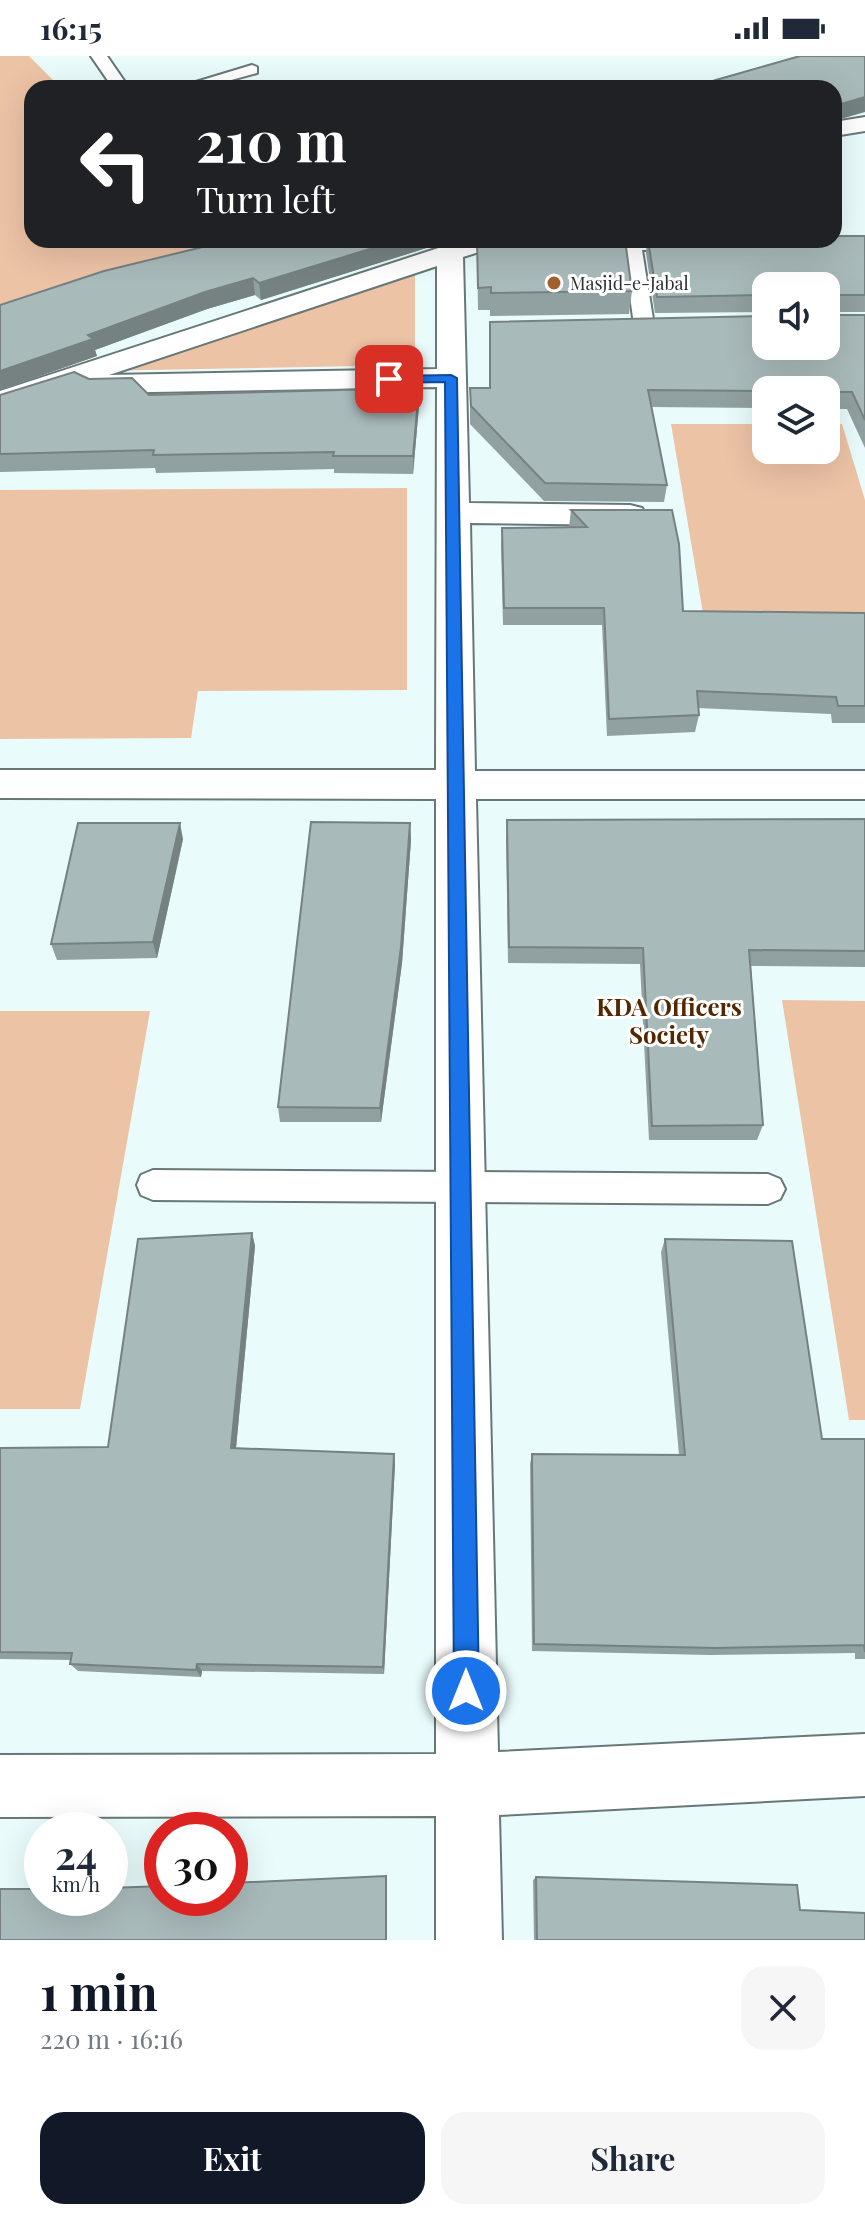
<!DOCTYPE html>
<html lang="en">
<head>
<meta charset="utf-8">
<style>
	body { margin:0; font-family:"Playfair Display",serif; background:#f6f6f7; color:#1f2937; height:100vh; display:flex; flex-direction:column; font-size:30px; white-space:nowrap }
	* { box-sizing:border-box; margin:0 }
	p { font-size:26px; color:#747a83 }
	.icon { flex:none; width:44px; height:44px; fill:none; stroke:currentColor; stroke-width:2; stroke-linecap:round; stroke-linejoin:round }
	.map { position:relative; height:1884px; overflow:hidden }
	.side { display:flex; flex-direction:column; background:#fff; flex:1 }
	.side>* { flex:none }
	.guide { position:absolute; left:24px; top:24px; width:818px; height:168px; border-radius:24px; box-shadow:0 8px 32px #0002; background:#202124; color:#fff; overflow:hidden }
	.controls { position:absolute; left:752px; top:216px; display:grid; gap:16px }
	.controls a { display:grid; place-items:center; width:88px; height:88px; border-radius:16px; background:#fff; box-shadow:0 8px 32px #0002; font-size:40px }
	.speed { position:absolute; left:24px; top:1756px; display:flex; gap:16px; font-size:40px; font-weight:700; text-align:center }
	.speed>* { display:grid; place-content:center; width:104px; height:104px; border-radius:50%; background:#fff; box-shadow:0 8px 32px #0002; line-height:1 }
	.speed small { font-size:20px; font-weight:400 }
	.speed .limit { border:12px solid #d22; background:#fff; color:#111 }
	.pin { position:absolute; display:grid; place-items:center; width:68px; height:68px; color:#fff; margin:-34px; border-radius:16px; box-shadow:0 4px 12px #0006 }
	.me { position:absolute; width:88px; margin:-44px; rotate:0deg; stroke-linejoin:round; filter:drop-shadow(0 0 6px #0008) }
	.turn { display:flex; align-items:center; gap:28px; height:168px; padding:0 40px; font-size:36px }
	.turn .icon { width:104px; height:104px; stroke-width:2.5 }
	.turn b { display:block; font-size:56px; line-height:68px }
	.round { display:grid; place-items:center; flex:none; width:84px; height:84px; border-radius:24px; background:#f6f6f7 }
	.head { display:flex; align-items:center; justify-content:space-between; height:136px; padding:0 40px }
	h1 { font-size:48px; font-weight:700; line-height:60px; color:#111827 }
	.primary-button { display:flex; gap:16px; margin-top:auto; padding:16px 40px }
	.primary-button a { flex:1; height:92px; border-radius:24px; background:#111827; color:#fff; font-size:32px; font-weight:700; line-height:92px; text-align:center }
	.primary-button a+a { background:#f6f6f7; color:#1f2937 }
	.status { display:flex; justify-content:space-between; align-items:center; height:56px; padding:0 40px; background:#fff; direction:ltr }
	.status svg { height:22px; fill:currentColor }
	.map>svg:first-child { display:block }
</style>
</head>
<body>
<div class="status"><b>16:15</b><svg viewBox="0 0 49 12"><path d="M0 12V9h3v3zM5 12V6h3v6zM10 12V3h3v9zM15 12V0h3v12zM26 1h20v11H26zM47 4h2v5h-2z"/></svg></div>
<div class="map">
<svg width="865" height="1884" viewBox="0 0 865 1884">
	<rect width="100%" height="100%" fill="#e9fbfb"/>
	<path fill="#edc3a6" d="M 0,0 L 29,0 L 61,32 L 32,32 L 32,184 L 211,184 L 216,189 L 0,257 Z
		M 415,208 L 415,309 L 92,315 Z
		M 671,368 L 766,368 L 766,394 L 826,394 L 826,368 L 842,368 L 865,444 L 865,563 L 704,563 Z
		M 407,432 L 407,634 L 198,635 L 191,682 L 0,683 L 0,434 Z
		M 782,944 L 865,945 L 865,1364 L 849,1364 Z
		M 0,955 L 150,955 L 80,1353 L 0,1353 Z"/>
	<g fill="none" stroke-linecap="round" stroke-linejoin="round">
		<g stroke="#687878" stroke-width="4">
			<path id="service" d="M 91,0 L 107,0 L 129,32 L 113,32 Z
				M 252,9 L 257,11 L 257,17 L 202,32 L 176,32 Z
				M 630,184 L 687,184 L 694,189 L 685,194 L 642,194 L 654,269 L 644,275 L 634,269 L 623,189 Z
				M 153,1114 L 768,1118 L 780,1123 L 785,1133 L 780,1143 L 768,1148 L 153,1144 L 141,1139 L 137,1129 L 141,1119 Z"/>
		</g>
		<g stroke="#687878" stroke-width="4">
			<path id="minor" d="M 865,61 L 865,75 L 834,80 L 834,66 Z
				M 463,184 L 502,184 L 498,190 L 463,201 L 469,447 L 630,449 L 642,452 L 646,459 L 642,466 L 630,469 L 470,467 L 475,715 L 865,715 L 865,743 L 476,743 L 498,1696 L 865,1678 L 865,1740 L 499,1759 L 502,1884 L 436,1884 L 436,1760 L 0,1761 L 0,1699 L 436,1698 L 436,743 L 0,742 L 0,714 L 436,714 L 437,331 L 93,337 L 82,334 L 79,329 L 0,354 L 0,335 ZM 437,210 L 437,313 L 109,319 Z"/>
		</g>
		<use href="#service" fill="#fff" fill-rule="evenodd"/>
		<use href="#minor" fill="#fff" fill-rule="evenodd"/>
	</g>
	<path fill="#91a0a0" d="M 865,180 L 865,256 L 828,256 L 828,259 L 865,259 L 865,392 L 847,353 L 826,353 L 826,334 L 766,334 L 766,352 L 651,351 L 667,429 L 664,446 L 544,445 L 470,368 L 470,332 L 489,332 L 826,290 L 766,230 L 766,256 L 655,257 L 646,197 L 647,184 L 834,184 Z
		M 452,184 L 261,244 L 255,239 L 207,253 L 95,294 L 97,300 L 0,334 L 0,249 L 211,189 L 210,185 Z
		M 477,184 L 632,235 L 629,258 L 490,260 L 490,254 L 478,254 Z
		M 89,323 L 149,339 L 419,350 L 413,418 L 334,417 L 334,413 L 156,417 L 155,412 L 0,416 L 0,339 Z
		M 571,454 L 683,555 L 865,557 L 865,667 L 832,667 L 831,658 L 698,652 L 699,659 L 695,676 L 607,680 L 602,569 L 503,569 L 501,489 L 502,472 L 569,471 Z
		M 865,763 L 865,911 L 751,910 L 763,1069 L 757,1084 L 649,1084 L 640,908 L 508,907 L 506,781 L 507,764 Z
		M 410,767 L 411,784 L 402,907 L 381,1066 L 280,1066 L 278,1051 Z
		M 183,783 L 157,902 L 57,904 L 51,888 Z
		M 252,1177 L 255,1190 L 236,1392 L 394,1398 L 395,1408 L 384,1618 L 202,1615 L 201,1621 L 78,1615 L 70,1608 L 71,1604 L 0,1603 L 0,1392 L 108,1391 Z
		M 665,1183 L 822,1383 L 865,1383 L 865,1603 L 855,1603 L 855,1597 L 710,1599 L 532,1595 L 530,1408 L 532,1398 L 679,1399 L 661,1196 Z
		M 536,1821 L 800,1854 L 865,1884 L 534,1884 L 533,1824 Z"/>
	<path fill="#768282" d="M 865,41 L 865,56 L 834,65 L 834,50 Z
		M 399,184 L 452,184 L 261,244 L 259,227 Z
		M 253,222 L 255,239 L 207,253 L 95,294 L 97,300 L 0,334 L 0,315 L 88,279 L 205,236 Z
		M 419,332 L 419,350 L 413,418 L 413,400 Z
		M 180,767 L 183,783 L 157,902 L 153,886 Z
		M 410,767 L 411,784 L 402,907 L 381,1066 L 380,1052 Z
		M 252,1177 L 255,1190 L 235,1403 L 231,1392 Z
		M 394,1398 L 395,1408 L 384,1618 L 383,1611 Z
		M 197,1608 L 202,1615 L 201,1621 L 196,1614 Z
		M 386,1820 L 387,1823 L 387,1884 L 386,1884 Z"/>
	<path fill="#a9baba" stroke="#768282" stroke-width="2" d="M 800,0 L 865,0 L 865,41 L 834,50 L 834,32 L 698,32 L 721,26 L 716,24 Z
		M 834,180 L 865,180 L 865,239 L 828,239 L 828,259 L 865,259 L 865,364 L 852,336 L 826,336 L 826,334 L 766,334 L 766,335 L 648,334 L 667,429 L 545,427 L 471,350 L 470,332 L 490,332 L 490,266 L 766,260 L 766,290 L 826,290 L 826,230 L 766,230 L 766,239 L 657,241 L 648,184 L 834,184 Z
		M 213,184 L 399,184 L 259,227 L 253,222 L 205,236 L 88,279 L 93,283 L 0,315 L 0,249 L 104,215 L 215,188 L 210,185 Z
		M 477,184 L 625,184 L 632,235 L 491,237 L 491,231 L 478,232 Z
		M 74,316 L 89,323 L 132,322 L 149,339 L 419,332 L 413,400 L 333,400 L 334,396 L 153,399 L 154,394 L 0,398 L 0,339 Z
		M 571,454 L 672,454 L 679,488 L 683,555 L 865,557 L 865,650 L 838,650 L 836,641 L 697,635 L 699,659 L 609,663 L 604,552 L 504,552 L 502,472 L 587,471 Z
		M 865,763 L 865,895 L 749,894 L 763,1069 L 652,1070 L 643,892 L 509,891 L 507,764 Z
		M 311,766 L 410,767 L 401,891 L 380,1052 L 278,1051 Z
		M 78,767 L 180,767 L 153,886 L 51,888 Z
		M 252,1177 L 231,1392 L 394,1398 L 383,1611 L 197,1608 L 196,1614 L 70,1608 L 72,1597 L 0,1596 L 0,1392 L 108,1391 L 138,1183 Z
		M 665,1183 L 792,1185 L 822,1383 L 865,1383 L 865,1596 L 864,1589 L 716,1592 L 534,1588 L 532,1398 L 685,1399 Z
		M 386,1820 L 386,1884 L 0,1884 L 0,1833 L 42,1833 L 42,1842 L 110,1842 L 110,1832 L 162,1830 L 162,1842 L 230,1842 L 230,1827 Z
		M 536,1821 L 797,1829 L 800,1854 L 865,1857 L 865,1884 L 537,1884 Z"/>
	<path fill="#1a73e8" stroke="#114b97" stroke-width="2" d="M 451,319 L 457,322 L 479,1635 L 475,1643 L 466,1647 L 458,1643 L 454,1635 L 445,326 L 389,327 L 383,323 L 389,320 Z"/>
	<circle fill="#a2612c" stroke="#fff" stroke-width="3" cx="554" cy="227" r="8"/>
	<g text-anchor="middle" dominant-baseline="central" stroke-width="6" stroke-linejoin="round" paint-order="stroke">
		<g font-size="18" fill="#2a3131" stroke="#fff" text-anchor="start">
			<text x="570" y="227">Masjid-e-Jabal</text>
		</g>
		<g font-size="24" font-weight="bold" fill="#532800" stroke="#fff">
			<text x="669" y="950">KDA Officers<tspan x="669" dy="28">Society</tspan></text>
		</g>
	</g>
</svg>
<div class="controls">
<a><svg class="icon" aria-label="sound" viewBox="0 0 24 24"><path d="M4 9h4l5-4v14l-5-4H4zM17 9q2 3 0 6"/></svg></a>
<a><svg class="icon" aria-label="layers" viewBox="0 0 24 24"><path d="M12 4l9 5-9 5-9-5zM3 14l9 5 9-5"/></svg></a>
</div>
<div class="speed"><div>24<small>km/h</small></div><div class="limit">30</div></div>
<div class="pin" style="left:389px;top:323px;background:#d93025"><svg class="icon" aria-label="arrive" viewBox="0 0 24 24"><path d="M6 21V4h12l-3 4 3 4H6"/></svg></div>
<svg class="me" style="left:466px;top:1635px" viewBox="-20 -20 40 40"><circle r="17" fill="#1a73e8" stroke="#fff" stroke-width="3"/><path d="M0-11L8 9 0 5-8 9z" fill="#fff"/></svg>
<div class="guide">
<div class="turn"><svg class="icon" aria-label="left" viewBox="0 0 24 24"><path d="M17 20v-9H6M10 6l-5 5 5 5"/></svg><div><b>210 m</b>Turn left</div></div>
</div>
</div>
<section class="side">
<div class="head"><div><h1>1 min</h1><p>220 m · 16:16</p></div><a class="round"><svg class="icon" aria-label="close" viewBox="0 0 24 24"><path d="M6 6l12 12M18 6L6 18"/></svg></a></div>
<div class="primary-button"><a>Exit</a><a>Share</a></div>
</section>
</body>
</html>
